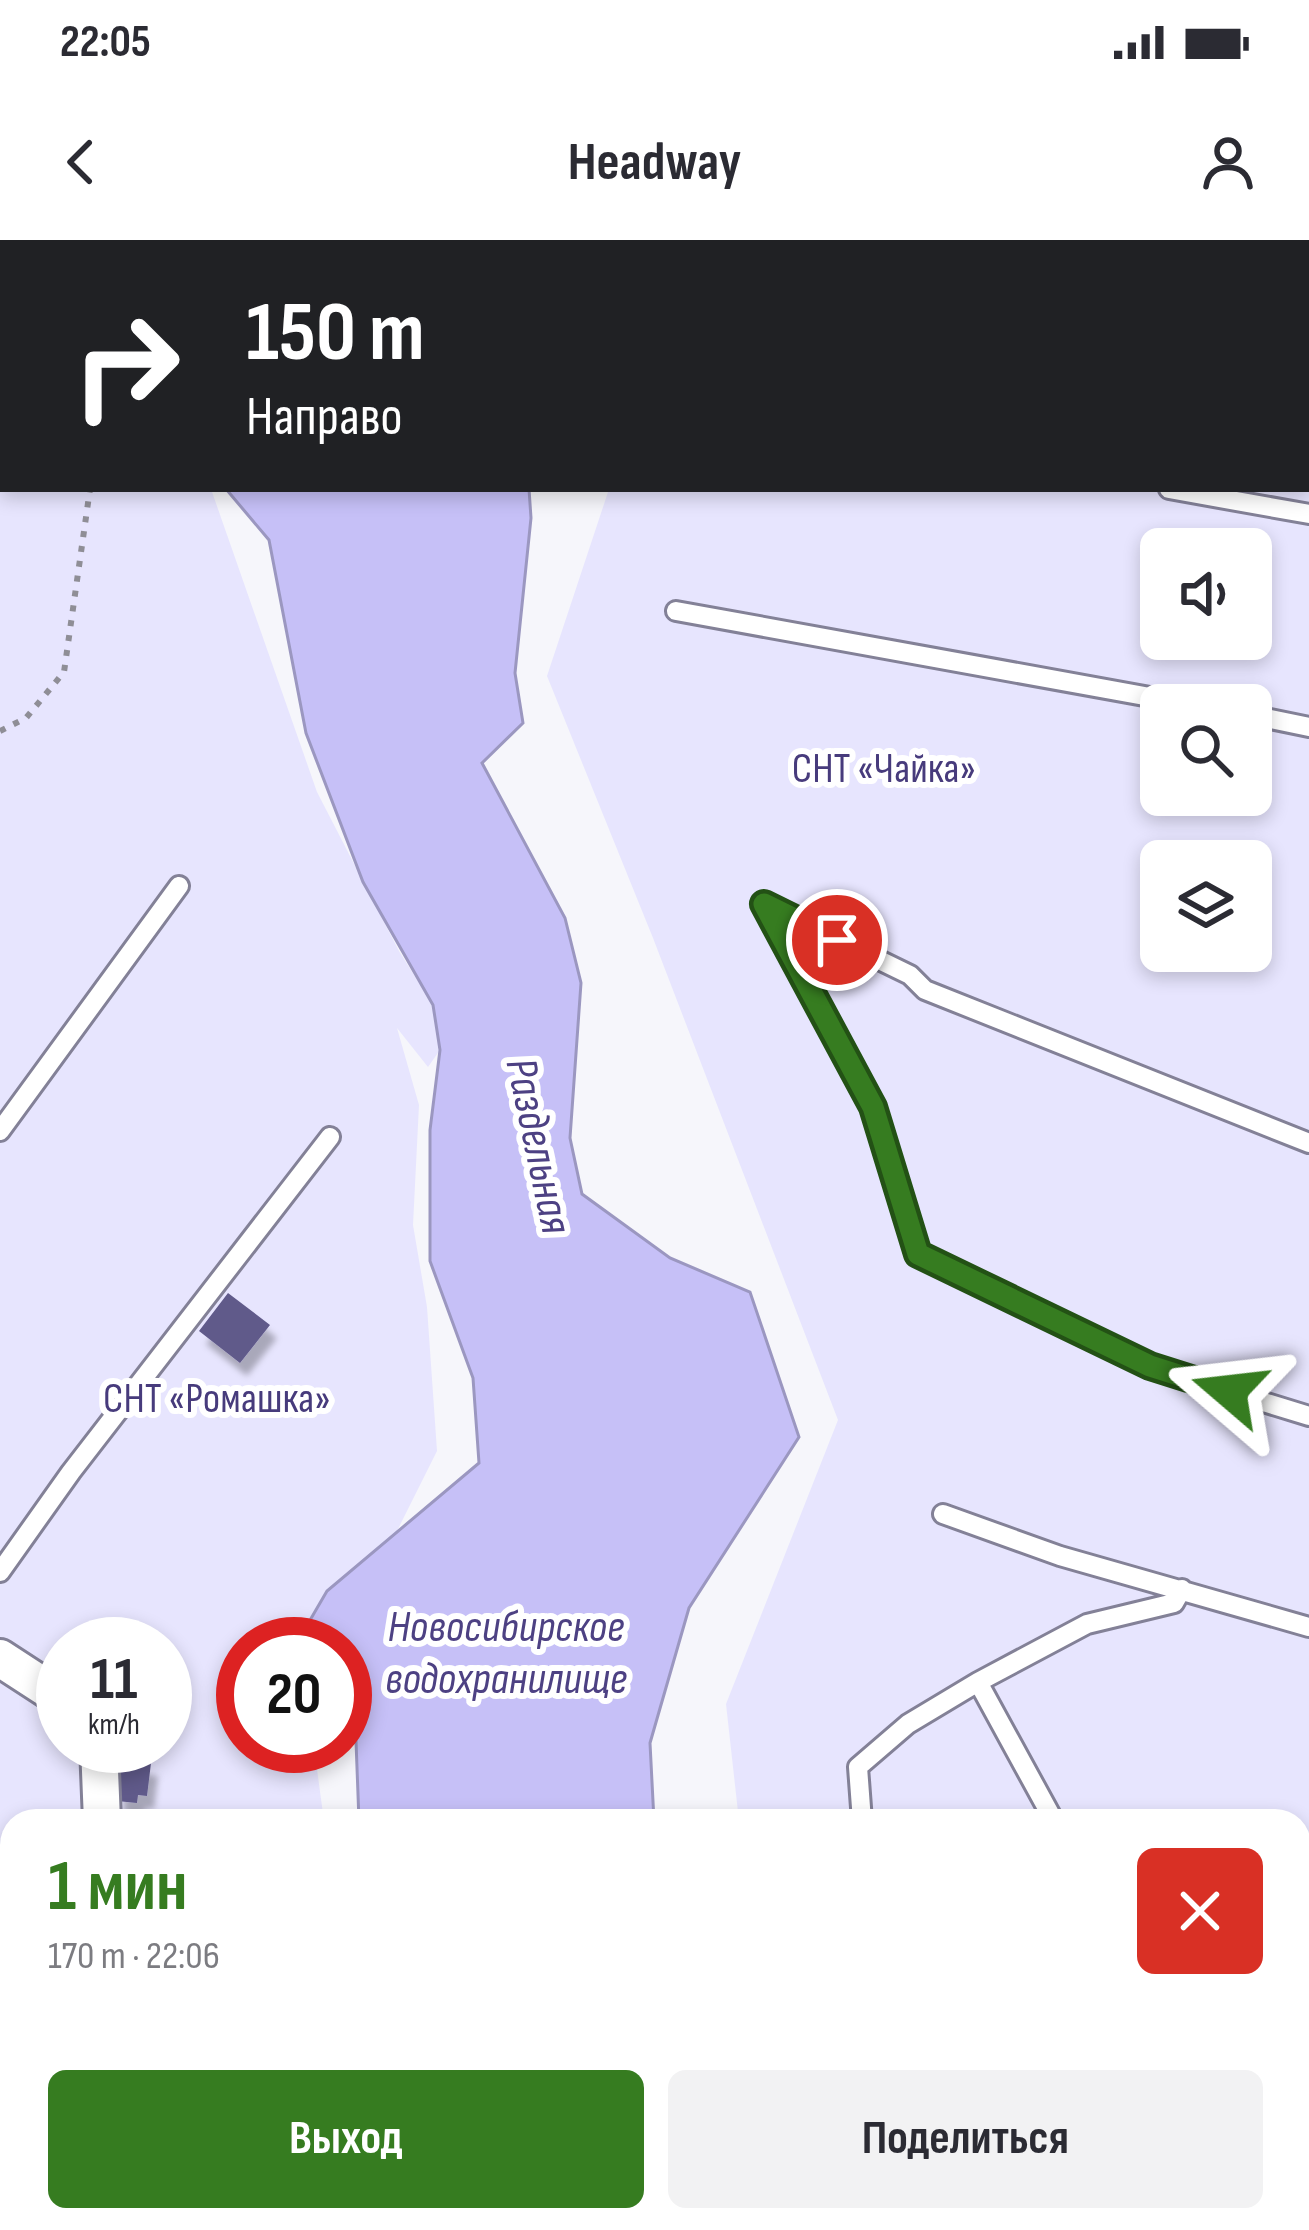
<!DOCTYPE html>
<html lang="ru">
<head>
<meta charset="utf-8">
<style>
	body { margin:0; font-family:"Sofia Sans Condensed",sans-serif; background:#f2f2f3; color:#2b2b33; height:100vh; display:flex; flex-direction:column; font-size:45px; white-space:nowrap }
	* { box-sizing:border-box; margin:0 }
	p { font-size:39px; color:#7c7c81 }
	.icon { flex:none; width:66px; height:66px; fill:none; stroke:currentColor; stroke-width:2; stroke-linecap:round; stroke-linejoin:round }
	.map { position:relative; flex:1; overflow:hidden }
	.panel { position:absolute; left:0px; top:1569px; width:1311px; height:423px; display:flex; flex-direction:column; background:#fff; border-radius:36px 36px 0 0; box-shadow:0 6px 18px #0003 }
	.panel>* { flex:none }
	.guide { position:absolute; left:0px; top:0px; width:1311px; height:252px; box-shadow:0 6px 18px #0003; background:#202124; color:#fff; overflow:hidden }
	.tools { position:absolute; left:1140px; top:288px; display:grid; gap:24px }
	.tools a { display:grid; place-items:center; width:132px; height:132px; border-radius:18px; background:#fff; box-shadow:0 6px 18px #0003; font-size:60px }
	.speed { position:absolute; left:36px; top:1377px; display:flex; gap:24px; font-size:60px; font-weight:700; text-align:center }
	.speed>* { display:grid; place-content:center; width:156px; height:156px; border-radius:50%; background:#fff; box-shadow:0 6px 18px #0003; line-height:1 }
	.speed small { font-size:30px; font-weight:400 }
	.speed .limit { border:18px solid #d22; background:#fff; color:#111 }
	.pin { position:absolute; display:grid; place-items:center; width:102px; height:102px; color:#fff; margin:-51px; border:6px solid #fff; border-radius:50%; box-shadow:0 3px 12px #0007 }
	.me { position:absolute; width:132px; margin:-66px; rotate:287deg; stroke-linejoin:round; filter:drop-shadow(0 0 9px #0008) }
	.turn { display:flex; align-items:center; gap:42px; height:252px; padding:0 48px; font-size:54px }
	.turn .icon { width:156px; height:156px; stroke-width:2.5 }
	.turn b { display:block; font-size:84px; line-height:102px }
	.round { display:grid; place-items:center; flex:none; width:126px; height:126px; border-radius:18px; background:#f2f2f3 }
	.summary { display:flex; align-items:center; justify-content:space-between; height:204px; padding:0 48px }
	h1 { font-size:72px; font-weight:700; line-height:90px; color:#367c20 }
	.action { display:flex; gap:24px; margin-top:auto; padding:24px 48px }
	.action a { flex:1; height:138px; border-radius:18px; background:#367c20; color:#fff; font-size:48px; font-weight:700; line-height:138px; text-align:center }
	.action a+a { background:#f2f2f3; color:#2b2b33 }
	.status { display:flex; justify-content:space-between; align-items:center; height:84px; padding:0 60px; background:#fff; direction:ltr }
	.status svg { height:33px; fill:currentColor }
	header { display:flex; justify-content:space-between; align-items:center; height:156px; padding:0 48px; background:#fff; font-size:54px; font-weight:700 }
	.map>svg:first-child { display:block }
</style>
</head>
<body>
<div class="status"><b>22:05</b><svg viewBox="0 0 49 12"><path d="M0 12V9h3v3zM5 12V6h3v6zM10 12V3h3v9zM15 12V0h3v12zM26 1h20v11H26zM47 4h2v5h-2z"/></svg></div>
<header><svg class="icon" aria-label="back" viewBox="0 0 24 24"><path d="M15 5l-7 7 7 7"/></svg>Headway<svg class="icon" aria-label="person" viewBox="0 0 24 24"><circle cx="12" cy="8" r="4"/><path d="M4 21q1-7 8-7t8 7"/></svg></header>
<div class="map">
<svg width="1309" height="1990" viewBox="0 0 1309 1990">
	<defs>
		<filter id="shadow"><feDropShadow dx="7" dy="13" stdDeviation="3" flood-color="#0004"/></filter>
	</defs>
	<rect width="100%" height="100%" fill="#f6f6fb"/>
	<path fill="#e7e5fe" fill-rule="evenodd" d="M 0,0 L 3,249 L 211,249 L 317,552 L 399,711 L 433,765 L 440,810 L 428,827 L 397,788 L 419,865 L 413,985 L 427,1067 L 437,1211 L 395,1295 L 327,1351 L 298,1404 L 243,1404 L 243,1506 L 284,1506 L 283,1520 L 316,1522 L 324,1581 L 12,1581 L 12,1980 L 376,1980 L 378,1990 L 0,1990 ZM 63,1404 L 165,1404 L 165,1506 L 63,1506 Z
		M 307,0 L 592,0 L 309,3 Z
		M 735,0 L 1309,0 L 1309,1838 L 1299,1841 L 1299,1581 L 739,1581 L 726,1464 L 838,1180 L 653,698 L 547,436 L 609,249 L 1308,249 L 1308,3 L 730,3 ZM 1161,309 L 1251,309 L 1251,399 L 1161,399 ZM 1161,465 L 1251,465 L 1251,555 L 1161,555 ZM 1161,621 L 1251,621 L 1251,711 L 1161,711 Z"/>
	<path fill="#c6c0f7" stroke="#9b97c0" stroke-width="3" d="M 30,0 L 219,0 L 221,3 L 33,3 Z
		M 226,249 L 529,249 L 531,278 L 515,433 L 523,483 L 482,523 L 565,678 L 581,743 L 570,898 L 582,954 L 670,1018 L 750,1052 L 799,1197 L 689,1368 L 650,1503 L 654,1581 L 359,1581 L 355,1474 L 345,1467 L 345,1404 L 301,1404 L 299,1399 L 327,1351 L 479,1223 L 473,1138 L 430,1021 L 430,890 L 440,810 L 433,765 L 363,642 L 306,493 L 269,300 Z
		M 386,1980 L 569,1980 L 579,1990 L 390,1990 Z
		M 690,1980 L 846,1980 L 826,1990 L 650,1990 Z"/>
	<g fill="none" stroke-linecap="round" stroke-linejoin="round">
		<path stroke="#9b97c0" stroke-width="9" d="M 1299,1971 L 1309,1969"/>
	</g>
	<path fill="#605a8a" filter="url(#shadow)" d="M 228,1053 L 270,1085 L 240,1123 L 199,1091 Z
		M 116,1519 L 151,1523 L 147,1556 L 138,1555 L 137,1563 L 117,1561 Z"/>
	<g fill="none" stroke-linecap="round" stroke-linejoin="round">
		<g stroke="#838197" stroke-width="24">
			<path id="service" d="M 1308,41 L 1309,42
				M 1169,249 L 1309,274
				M 676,371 L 1194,465
				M 1251,475 L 1309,487
				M 0,891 L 179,646
				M 1309,903 L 925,750 L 910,735 L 764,664 L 873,867 L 918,1014 L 1150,1127 L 1309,1176
				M 943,1274 L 1060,1316 L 1309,1387
				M 0,1332 L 71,1232 L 330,897
				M 862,1581 L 858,1527 L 908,1484 L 978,1442
				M 1054,1581 L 978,1442 L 1087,1384 L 1174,1363 L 1182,1349"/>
		</g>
		<g stroke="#838197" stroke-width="42">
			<path id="minor" d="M 0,1418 L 63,1459
				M 99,1506 L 102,1581
				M 15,1990 L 19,1980"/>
		</g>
		<path stroke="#8f8e96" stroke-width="6" stroke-dasharray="6 9" stroke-linecap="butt" d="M 0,113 L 3,117
			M 0,491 L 26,478 L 64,432 L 90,249"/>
		<use href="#service" stroke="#fff" stroke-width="18"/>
		<use href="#minor" stroke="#fff" stroke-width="36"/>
	</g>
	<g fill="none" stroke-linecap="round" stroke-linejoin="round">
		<g stroke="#235115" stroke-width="30">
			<path id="route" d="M 837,700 L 764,664 L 873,867 L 918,1014 L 1150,1126 L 1229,1151"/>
		</g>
		<use href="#route" stroke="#367c20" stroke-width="21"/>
	</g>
	<g text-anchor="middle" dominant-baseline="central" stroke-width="12" stroke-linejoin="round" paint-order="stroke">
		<g font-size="42" fill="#473b7c" stroke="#fff">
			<text x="884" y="529">СНТ «Чайка»</text>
			<text x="217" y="1159">СНТ «Ромашка»</text>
		</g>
		<g font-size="45" font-style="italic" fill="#4d4183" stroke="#fff">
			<text transform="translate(538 906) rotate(78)">Раздельная</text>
			<text x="506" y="1387">Новосибирское<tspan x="506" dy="52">водохранилище</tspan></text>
		</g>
	</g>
</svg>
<div class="tools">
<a><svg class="icon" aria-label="sound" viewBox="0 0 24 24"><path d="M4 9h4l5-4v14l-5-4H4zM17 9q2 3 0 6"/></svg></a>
<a><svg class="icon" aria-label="search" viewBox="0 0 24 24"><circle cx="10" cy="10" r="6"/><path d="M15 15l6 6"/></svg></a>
<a><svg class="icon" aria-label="layers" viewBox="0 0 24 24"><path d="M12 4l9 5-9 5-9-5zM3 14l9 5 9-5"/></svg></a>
</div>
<div class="speed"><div>11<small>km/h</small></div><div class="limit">20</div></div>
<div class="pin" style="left:837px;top:700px;background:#d93025"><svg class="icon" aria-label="arrive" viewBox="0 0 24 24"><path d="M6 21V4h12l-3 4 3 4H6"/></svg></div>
<svg class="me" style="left:1229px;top:1151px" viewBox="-20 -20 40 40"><path d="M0-17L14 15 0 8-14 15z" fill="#367c20" stroke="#fff" stroke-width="4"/></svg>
<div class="guide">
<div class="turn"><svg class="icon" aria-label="right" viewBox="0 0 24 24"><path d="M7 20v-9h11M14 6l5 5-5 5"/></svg><div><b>150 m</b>Направо</div></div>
</div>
<section class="panel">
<div class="summary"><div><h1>1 мин</h1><p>170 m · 22:06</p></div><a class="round" style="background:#d93025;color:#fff"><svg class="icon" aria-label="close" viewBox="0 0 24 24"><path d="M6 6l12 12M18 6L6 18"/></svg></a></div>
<div class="action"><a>Выход</a><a>Поделиться</a></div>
</section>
</div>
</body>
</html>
